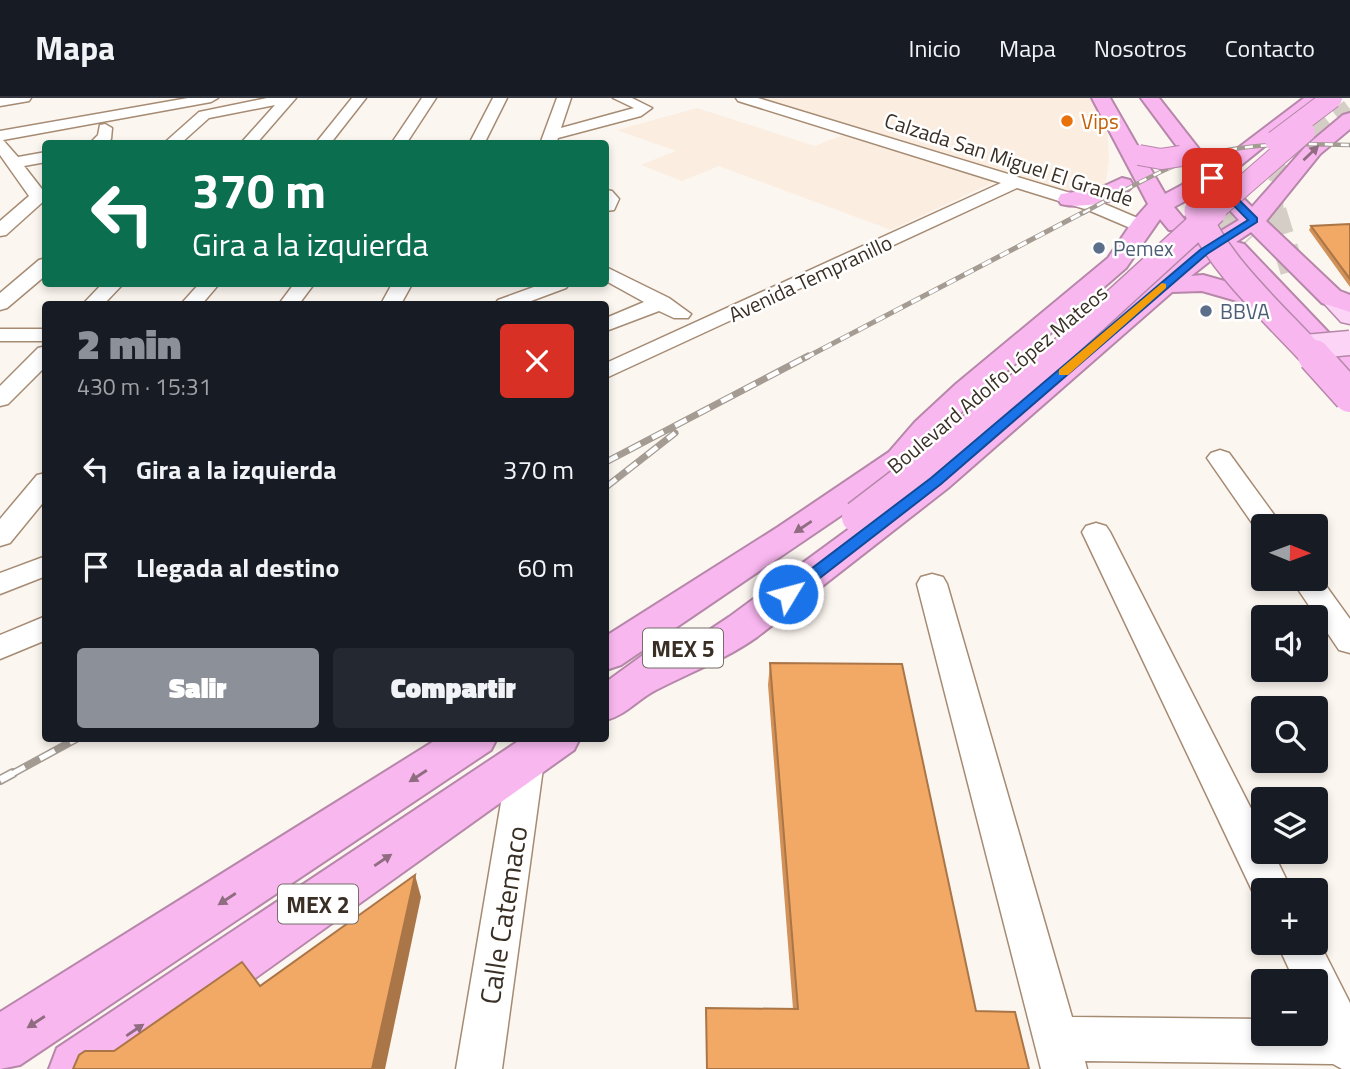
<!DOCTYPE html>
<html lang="es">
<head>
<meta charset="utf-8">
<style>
	body { margin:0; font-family:"Titillium Web",sans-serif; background:#242831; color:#f1f3f6; height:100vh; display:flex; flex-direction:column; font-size:26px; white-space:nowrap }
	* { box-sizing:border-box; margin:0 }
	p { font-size:23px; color:#9ea1a6 }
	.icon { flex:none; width:38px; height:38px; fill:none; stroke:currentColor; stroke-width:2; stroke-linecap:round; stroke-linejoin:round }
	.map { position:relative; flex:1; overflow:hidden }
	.details { position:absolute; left:42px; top:203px; width:567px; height:441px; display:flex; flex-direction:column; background:#171b24; border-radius:7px; box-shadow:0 4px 10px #0003 }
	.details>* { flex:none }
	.banner { position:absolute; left:42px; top:42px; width:567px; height:147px; border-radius:7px; box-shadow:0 4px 10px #0003; background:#0b6e4f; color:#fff; overflow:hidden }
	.needle { width:46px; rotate:91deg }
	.controls { position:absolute; left:1251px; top:416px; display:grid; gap:14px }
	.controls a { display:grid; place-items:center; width:77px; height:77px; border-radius:7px; background:#171b24; box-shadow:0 4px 10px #0003; font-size:35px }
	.pin { position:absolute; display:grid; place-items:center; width:60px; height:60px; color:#fff; margin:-30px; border-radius:14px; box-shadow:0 4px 10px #0006 }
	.me { position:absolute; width:77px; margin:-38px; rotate:53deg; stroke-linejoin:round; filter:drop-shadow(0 0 5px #0008) }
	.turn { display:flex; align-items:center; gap:24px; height:147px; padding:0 35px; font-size:32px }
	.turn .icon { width:91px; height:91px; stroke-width:2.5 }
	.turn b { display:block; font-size:49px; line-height:60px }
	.round { display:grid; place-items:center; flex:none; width:74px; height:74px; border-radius:7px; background:#242831 }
	.overview { display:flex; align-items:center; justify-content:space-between; height:119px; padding:0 35px }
	h1 { font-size:42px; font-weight:800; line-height:52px; color:#8c9099 }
	.button { display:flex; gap:14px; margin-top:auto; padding:14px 35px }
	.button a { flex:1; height:80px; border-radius:7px; background:#8c9099; color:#fff; font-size:28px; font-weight:800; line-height:80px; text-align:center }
	.button a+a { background:#242831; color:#f1f3f6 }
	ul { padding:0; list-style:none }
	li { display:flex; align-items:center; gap:21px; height:98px; padding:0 35px }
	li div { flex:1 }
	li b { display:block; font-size:26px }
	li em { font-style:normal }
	header { display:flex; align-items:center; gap:42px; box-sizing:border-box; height:98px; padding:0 35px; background:#171b24; border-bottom:2px solid #363941 }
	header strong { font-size:33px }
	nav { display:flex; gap:38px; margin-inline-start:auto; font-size:24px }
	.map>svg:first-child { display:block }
</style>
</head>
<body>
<header>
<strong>Mapa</strong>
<nav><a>Inicio</a><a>Mapa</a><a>Nosotros</a><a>Contacto</a></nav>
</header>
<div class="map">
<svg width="1350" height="971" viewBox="0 0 1350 971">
	<rect width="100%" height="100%" fill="#fcf6f0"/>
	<path fill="#fbede0" d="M 762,0 L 1095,0 L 1107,31 L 1109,62 L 1105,90 L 1067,97 Z
		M 697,10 L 815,48 L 843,37 L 994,84 L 891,132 L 719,68 L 682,83 L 641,67 L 676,53 L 617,32 Z"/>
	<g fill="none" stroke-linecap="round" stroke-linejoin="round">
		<path stroke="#d5cec7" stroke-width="20" stroke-dasharray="20 10" stroke-linecap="butt" d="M 1188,78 L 1223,115
			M 1274,115 C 1267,70 1319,35 1350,11"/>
		<path stroke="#d5cec7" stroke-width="25" stroke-dasharray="25 13" stroke-linecap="butt" d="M 1222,113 L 1249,142
			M 1274,113 L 1293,174"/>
		<g stroke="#a68b73" stroke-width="3">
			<path id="minor" d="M 0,0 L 31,0 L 29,3 L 0,8 Z
				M 188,0 L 218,0 L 211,4 L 3,42 L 18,59 L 46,54 L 46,64 L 24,68 L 45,95 L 46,101 L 6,137 L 0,138 L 0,123 L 29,98 L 0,57 L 0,33 Z
				M 267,0 L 296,0 L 256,46 L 240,46 L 275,7 L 209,20 L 180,46 L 163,46 L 199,14 Z
				M 352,0 L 366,0 L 330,46 L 315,46 Z
				M 422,0 L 436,0 L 406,46 L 391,46 Z
				M 493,0 L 507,0 L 484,46 L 469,46 Z
				M 557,0 L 571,0 L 561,30 L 634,10 L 613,0 L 632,0 L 652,10 L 641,18 L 558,40 L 556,46 L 540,46 Z
				M 736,0 L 758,0 L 1100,104 L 1147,124 L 1150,128 L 1147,132 L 1135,132 L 1088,112 L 1017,90 L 606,280 L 606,265 L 1001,85 L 738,3 Z
				M 105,26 L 112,30 L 111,41 L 106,46 L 89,46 L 98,37 L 100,27 Z
				M 606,92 L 612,93 L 619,101 L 614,112 L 606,113 Z
				M 46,160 L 46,177 L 7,210 L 0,212 L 0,195 L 39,162 Z
				M 606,169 L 669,200 L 691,216 L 688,220 L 674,220 L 659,213 L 606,233 L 606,220 L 644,204 L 606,183 Z
				M 102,186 L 123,186 L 104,206 L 83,206 Z
				M 199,186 L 219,186 L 202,206 L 181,206 Z
				M 294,186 L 314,186 L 299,206 L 279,206 Z
				M 392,186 L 412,186 L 401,206 L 381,206 Z
				M 542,186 L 569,186 L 566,190 L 523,206 L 495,206 L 498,202 Z
				M 0,231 L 46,231 L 46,243 L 0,243 Z
				M 46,248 L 46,268 L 8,306 L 0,308 L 0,288 L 38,250 Z
				M 1220,352 L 1229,355 L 1283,429 L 1264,429 L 1264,436 L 1259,435 L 1207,360 L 1211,355 Z
				M 46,375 L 46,401 L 10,445 L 0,448 L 0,421 L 37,377 Z
				M 1096,425 L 1106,428 L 1110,434 L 1264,736 L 1264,754 L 1273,754 L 1292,793 L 1264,793 L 1264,807 L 1258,805 L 1082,434 L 1086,428 Z
				M 46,458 L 46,478 L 0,496 L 0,475 Z
				M 1316,474 L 1350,521 L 1350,555 L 1339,552 L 1291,481 L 1316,481 Z
				M 932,476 L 943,479 L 947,486 L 1072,919 L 1264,921 L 1264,936 L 1316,936 L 1316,884 L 1295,884 L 1277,845 L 1316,845 L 1316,838 L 1350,905 L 1350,971 L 1342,971 L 1333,966 L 1085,963 L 1087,971 L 1041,971 L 917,486 L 921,479 Z
				M 46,518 L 46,542 L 0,561 L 0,537 Z
				M 526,649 L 539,653 L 544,663 L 502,971 L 456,971 L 508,663 L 513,653 Z"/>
		</g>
		<g stroke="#b687a9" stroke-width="3">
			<path id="major" d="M 1331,191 L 1340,194 L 1350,204 L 1350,226 L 1341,224 L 1318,199 L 1322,194 Z"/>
		</g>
		<g stroke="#b687a9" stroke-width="4">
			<path id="highway" d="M 1092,0 L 1110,0 L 1165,96 L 1199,78 L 1141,0 L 1159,0 L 1213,69 L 1304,0 L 1324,0 L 1224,81 L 1252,109 L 1306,48 L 1343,17 L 1350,15 L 1350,31 L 1320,56 L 1266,123 L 1340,193 L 1350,197 L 1350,214 L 1322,205 L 1251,134 L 1236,144 L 1244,146 L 1350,257 L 1350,283 L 1340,280 L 1224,152 L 1191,178 L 1203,177 L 1253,191 L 1257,197 L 1253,203 L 1244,205 L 1202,193 L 1172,194 L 948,390 L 757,539 C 726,561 691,574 656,592 C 638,601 626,617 606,622 L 606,584 L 643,557 L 662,554 L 702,537 L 729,519 L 924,376 L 1154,182 L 1195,149 L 1239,122 L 1209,90 L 1174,109 L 1189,127 L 1185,132 L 1169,132 L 1160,121 L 1126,170 L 978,298 L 937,338 L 934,343 L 937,348 L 933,355 L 621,567 L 606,572 L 606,538 L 778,429 L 889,354 L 915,324 L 956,286 L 1108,160 L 1133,123 L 1148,106 Z
				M 1122,80 L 1130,82 L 1133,87 C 1120,105 1081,111 1061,106 L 1058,101 L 1061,96 L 1100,90 Z
				M 439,640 L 497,640 L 491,652 L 20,967 L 0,971 L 0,914 Z
				M 523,640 L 580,640 L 574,652 L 128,971 L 49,971 L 57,950 Z"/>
		</g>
		<use href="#minor" fill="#fff" fill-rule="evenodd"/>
		<use href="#major" fill="#fbd4f6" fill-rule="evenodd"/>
		<use href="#highway" fill="#f9b7f0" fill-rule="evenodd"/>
		<g stroke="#a49b93" stroke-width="4.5">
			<path id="rail-far4" d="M 1083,115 C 1113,99 1143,81 1174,68 C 1229,44 1291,45 1350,47"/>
		</g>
		<g stroke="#a49b93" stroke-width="5">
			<path id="rail-far3" d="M 805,260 L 1086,113"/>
		</g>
		<g stroke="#a49b93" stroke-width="7">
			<path id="rail-far2" d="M 606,364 L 808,258
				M 606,389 L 675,335"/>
		</g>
		<g stroke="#a49b93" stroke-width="8">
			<path id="rail-far1" d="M 10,677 L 78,640"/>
		</g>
		<g stroke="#a49b93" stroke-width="10">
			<path id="rail" d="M 0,682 L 13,675"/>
		</g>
		<use href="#rail-far4" stroke="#fff" stroke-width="2.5" stroke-dasharray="8" stroke-linecap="butt"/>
		<use href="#rail-far3" stroke="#fff" stroke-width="3.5" stroke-dasharray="10" stroke-linecap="butt"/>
		<use href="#rail-far2" stroke="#fff" stroke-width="4.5" stroke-dasharray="13" stroke-linecap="butt"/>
		<use href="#rail-far1" stroke="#fff" stroke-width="5" stroke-dasharray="17" stroke-linecap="butt"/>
		<use href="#rail" stroke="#fff" stroke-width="7" stroke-dasharray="21" stroke-linecap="butt"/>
		<g stroke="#b687a9" stroke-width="27" stroke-linecap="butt">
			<path id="major-bridge" d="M 1305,249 L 1350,245"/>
		</g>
		<g stroke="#b687a9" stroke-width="22" stroke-linecap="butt">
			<path id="highway-bridge-far2" d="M 1275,43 L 1332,0
				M 1139,57 L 1161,61 L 1181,58
				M 1196,112 L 1197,115
				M 1212,115 L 1305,34"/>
		</g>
		<g stroke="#b687a9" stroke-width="28" stroke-linecap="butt">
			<path id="highway-bridge-far1" d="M 1197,113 C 1217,166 1277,218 1315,260
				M 1053,260 L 1214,113"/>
		</g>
		<g stroke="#b687a9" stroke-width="35" stroke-linecap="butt">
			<path id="highway-bridge" d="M 1314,258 L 1350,298
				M 858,419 L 995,314 L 1055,258"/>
		</g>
		<use href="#major-bridge" stroke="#fbd4f6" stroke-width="24"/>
		<use href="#highway-bridge-far2" stroke="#f9b7f0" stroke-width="20"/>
		<use href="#highway-bridge-far1" stroke="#f9b7f0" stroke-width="25"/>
		<use href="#highway-bridge" stroke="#f9b7f0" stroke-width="32"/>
	</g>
	<path fill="#d19158" d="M 1350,126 L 1350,189 L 1309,132 L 1311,128 Z
		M 770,565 L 976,913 L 1029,971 L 706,971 L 706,910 L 793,911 L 768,587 Z"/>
	<path fill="#aa7647" d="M 415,777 L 421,799 L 385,971 L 372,971 Z"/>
	<path fill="#f3a966" stroke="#aa7647" stroke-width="2" d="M 1350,126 L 1350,181 L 1311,128 Z
		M 770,565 L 902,566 L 976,913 L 1015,914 L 1029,971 L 707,971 L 706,910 L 798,911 Z
		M 415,777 L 372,971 L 73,971 L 79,957 L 85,953 L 114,953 L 242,864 L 260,888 Z"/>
	<defs><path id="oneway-solid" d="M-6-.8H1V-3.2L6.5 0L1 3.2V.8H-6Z" transform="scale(1.75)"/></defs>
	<g fill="#906c80">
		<use href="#oneway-solid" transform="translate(1311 55) rotate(-44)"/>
		<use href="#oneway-solid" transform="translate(803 429) rotate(146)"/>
		<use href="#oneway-solid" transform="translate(418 678) rotate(147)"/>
		<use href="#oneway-solid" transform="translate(383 762) rotate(-34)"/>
		<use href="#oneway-solid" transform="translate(227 801) rotate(147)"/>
		<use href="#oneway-solid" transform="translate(36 924) rotate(147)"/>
		<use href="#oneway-solid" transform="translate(135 932) rotate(-34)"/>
	</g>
	<path fill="#1a73e8" stroke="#114b97" stroke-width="2" d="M 1209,78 L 1215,78 L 1257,120 L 1257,124 L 1207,156 L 941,386 L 794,500 L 782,500 L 780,496 L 782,493 L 931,380 L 1200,152 L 1248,122 L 1209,82 Z"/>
	<path fill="#f59e0b" d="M 1162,185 L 1166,186 L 1166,190 L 1068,277 L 1059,277 L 1059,272 Z"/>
	<circle fill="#e8710a" stroke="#fff" stroke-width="2.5" cx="1067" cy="23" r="7"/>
	<g fill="#5c6f8a" stroke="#fff" stroke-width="2.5">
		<circle cx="1099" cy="150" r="7"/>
		<circle cx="1206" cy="213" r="7"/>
	</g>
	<g text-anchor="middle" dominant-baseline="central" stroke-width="5" stroke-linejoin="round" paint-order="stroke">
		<g font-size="21" fill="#c56008" stroke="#fff" text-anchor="start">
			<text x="1081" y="23">Vips</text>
		</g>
		<g font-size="21" fill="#3a2f25" stroke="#fff">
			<text transform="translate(1009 61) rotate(18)">Calzada San Miguel El Grande</text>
			<text transform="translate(810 180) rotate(-25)">Avenida Tempranillo</text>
			<text transform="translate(997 281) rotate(-40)">Boulevard Adolfo López Mateos</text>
		</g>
		<g font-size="21" fill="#4e5e75" stroke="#fff" text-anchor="start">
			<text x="1113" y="150">Pemex</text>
			<text x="1220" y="213">BBVA</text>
		</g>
		<g fill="#fff" stroke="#756d66" stroke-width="2">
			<rect x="643" y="530.5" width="80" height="39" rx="5"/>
			<rect x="278" y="786.5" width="80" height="39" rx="5"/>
		</g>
		<g font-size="23" font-weight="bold" fill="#3a2f25">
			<text x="683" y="550">MEX 5</text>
			<text x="318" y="806">MEX 2</text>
		</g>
		<g font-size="28" fill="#3a2f25" stroke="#fff">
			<text transform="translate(503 817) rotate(-81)">Calle Catemaco</text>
		</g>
	</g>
</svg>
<div class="controls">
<a><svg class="needle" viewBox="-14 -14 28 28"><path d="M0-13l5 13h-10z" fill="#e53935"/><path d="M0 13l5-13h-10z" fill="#9ea1a6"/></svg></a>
<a><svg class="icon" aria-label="sound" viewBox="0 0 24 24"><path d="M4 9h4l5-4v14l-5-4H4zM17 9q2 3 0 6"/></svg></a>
<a><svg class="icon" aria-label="search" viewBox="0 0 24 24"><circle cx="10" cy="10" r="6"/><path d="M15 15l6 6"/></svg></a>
<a><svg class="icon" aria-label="layers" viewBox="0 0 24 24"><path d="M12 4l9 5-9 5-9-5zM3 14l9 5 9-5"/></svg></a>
<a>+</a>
<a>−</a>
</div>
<div class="pin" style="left:1212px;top:80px;background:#d93025"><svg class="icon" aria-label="arrive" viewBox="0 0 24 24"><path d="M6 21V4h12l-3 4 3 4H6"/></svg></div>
<svg class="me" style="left:788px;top:496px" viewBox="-20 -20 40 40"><circle r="17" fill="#1a73e8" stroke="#fff" stroke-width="3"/><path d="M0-11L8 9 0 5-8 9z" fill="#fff"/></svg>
<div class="banner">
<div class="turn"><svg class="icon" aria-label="left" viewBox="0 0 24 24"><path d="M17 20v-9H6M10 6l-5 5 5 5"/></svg><div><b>370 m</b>Gira a la izquierda</div></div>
</div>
<section class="details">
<div class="overview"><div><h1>2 min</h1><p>430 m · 15:31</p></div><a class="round" style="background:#d93025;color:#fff"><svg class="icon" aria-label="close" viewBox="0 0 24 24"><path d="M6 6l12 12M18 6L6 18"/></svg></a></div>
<ul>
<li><svg class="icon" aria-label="left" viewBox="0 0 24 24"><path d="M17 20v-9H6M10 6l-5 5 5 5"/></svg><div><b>Gira a la izquierda</b></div><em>370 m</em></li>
<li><svg class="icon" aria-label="arrive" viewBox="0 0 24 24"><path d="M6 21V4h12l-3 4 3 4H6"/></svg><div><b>Llegada al destino</b></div><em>60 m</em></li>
</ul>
<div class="button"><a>Salir</a><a>Compartir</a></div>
</section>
</div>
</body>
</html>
